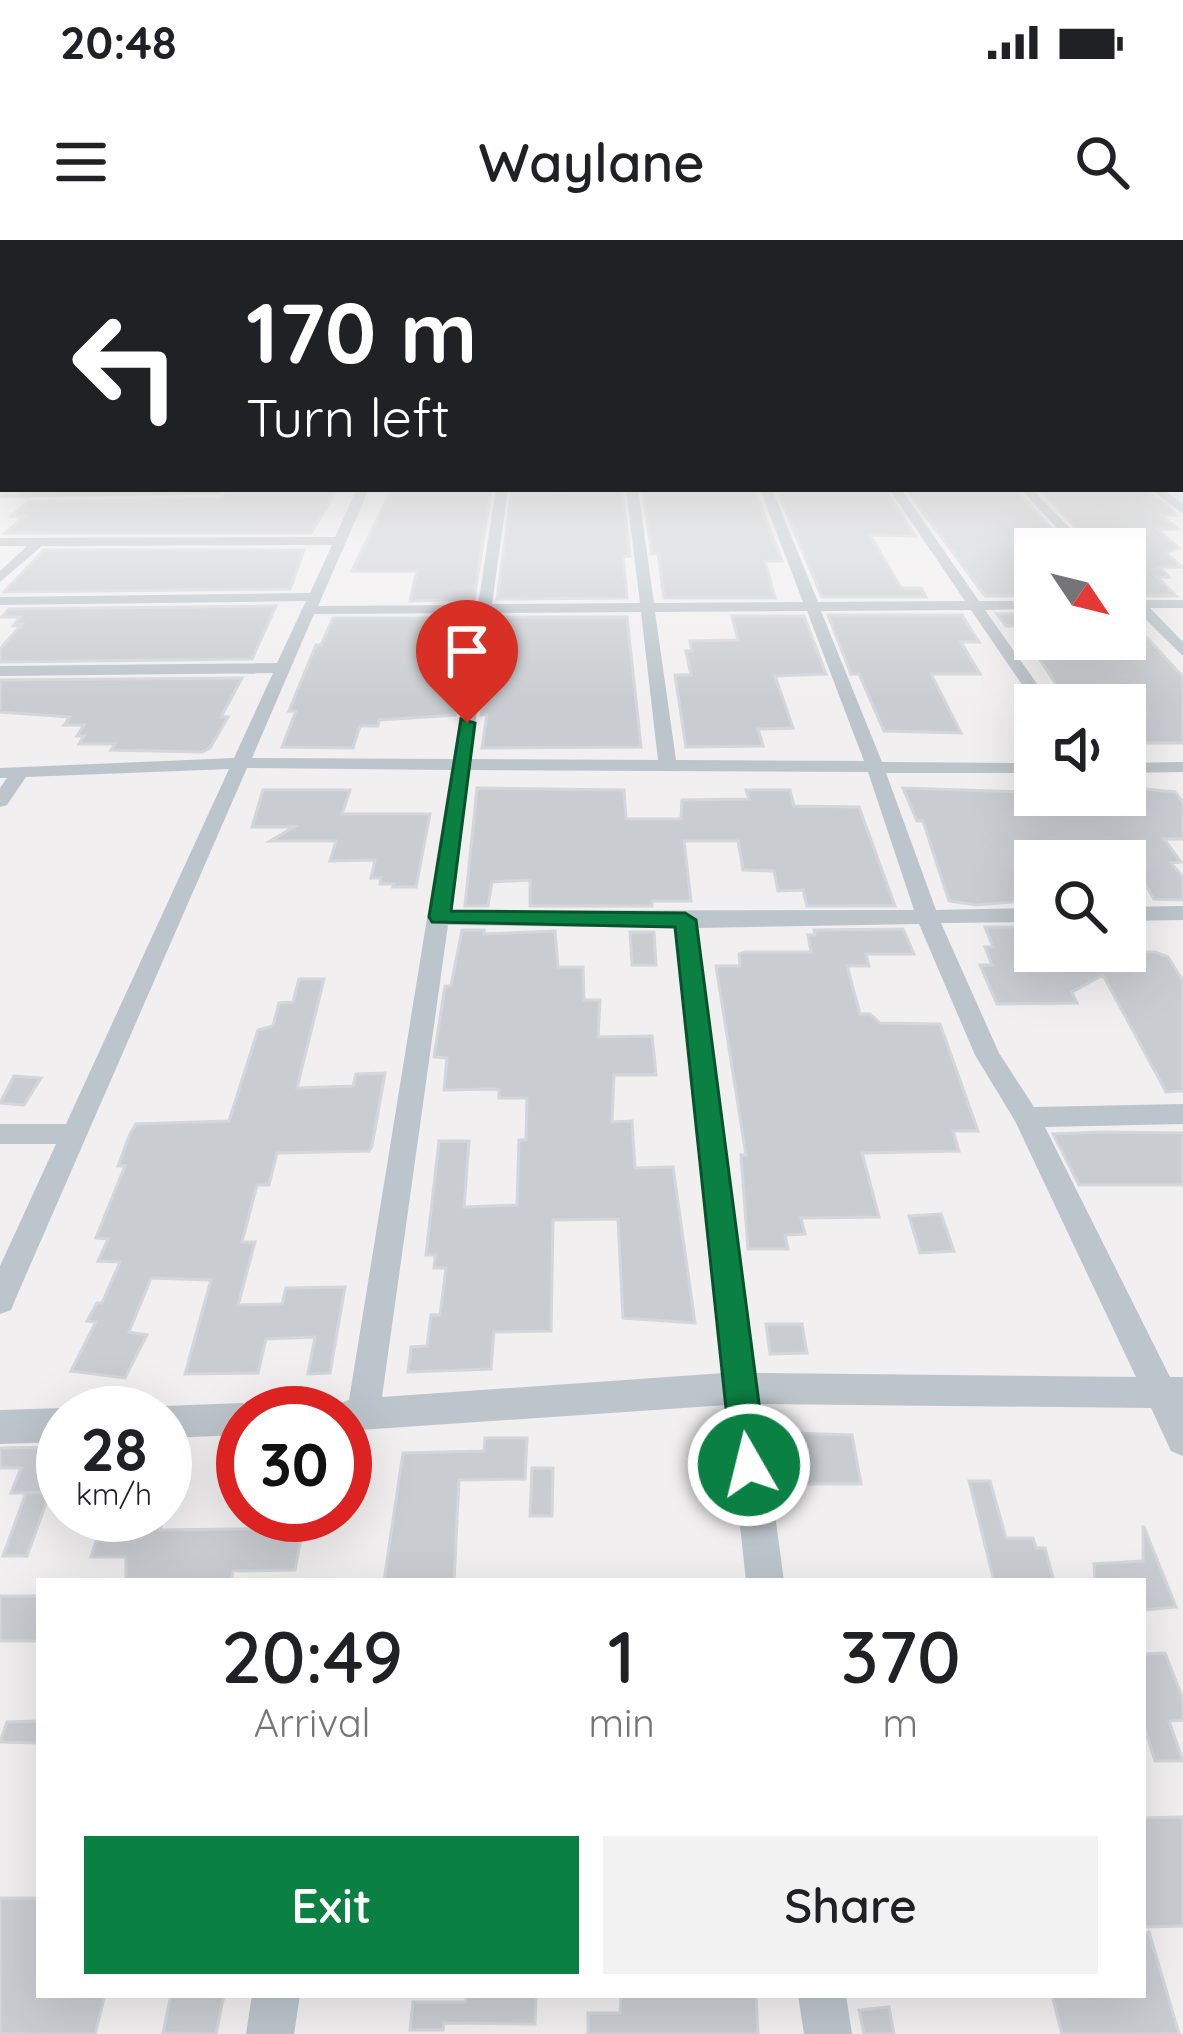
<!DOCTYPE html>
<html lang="en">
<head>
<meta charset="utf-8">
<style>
	body { margin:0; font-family:Quicksand,sans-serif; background:#f2f2f2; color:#202124; height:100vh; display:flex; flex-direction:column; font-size:45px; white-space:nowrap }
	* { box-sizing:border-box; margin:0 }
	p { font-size:39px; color:#757577 }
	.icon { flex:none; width:66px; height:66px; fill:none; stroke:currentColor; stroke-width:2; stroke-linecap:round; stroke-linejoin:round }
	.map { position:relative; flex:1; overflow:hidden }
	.panel { position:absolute; left:36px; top:1338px; width:1110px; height:420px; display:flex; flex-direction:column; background:#fff; border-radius:0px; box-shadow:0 12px 48px #0002 }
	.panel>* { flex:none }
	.hud { position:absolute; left:0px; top:0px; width:1185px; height:252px; box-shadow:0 12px 48px #0002; background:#202124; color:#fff; overflow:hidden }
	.needle { width:78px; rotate:125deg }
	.fabs { position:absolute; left:1014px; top:288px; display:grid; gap:24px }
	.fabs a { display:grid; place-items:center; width:132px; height:132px; border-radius:0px; background:#fff; box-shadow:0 12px 48px #0002; font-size:60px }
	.speed { position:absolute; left:36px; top:1146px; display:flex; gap:24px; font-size:60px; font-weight:700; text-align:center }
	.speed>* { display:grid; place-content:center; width:156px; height:156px; border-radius:50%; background:#fff; box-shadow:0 12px 48px #0002; line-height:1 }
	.speed small { font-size:30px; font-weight:400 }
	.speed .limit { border:18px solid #d22; background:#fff; color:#111 }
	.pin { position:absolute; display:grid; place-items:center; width:102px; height:102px; color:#fff; margin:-123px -51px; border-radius:50% 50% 50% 0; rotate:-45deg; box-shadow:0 0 12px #0007 }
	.pin .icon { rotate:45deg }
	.me { position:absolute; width:132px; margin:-66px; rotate:352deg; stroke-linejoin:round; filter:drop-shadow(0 0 9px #0008) }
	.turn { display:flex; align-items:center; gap:42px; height:252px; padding:0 48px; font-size:54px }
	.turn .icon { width:156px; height:156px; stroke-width:2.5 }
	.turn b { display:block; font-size:84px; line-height:102px }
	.eta { display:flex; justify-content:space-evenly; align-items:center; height:204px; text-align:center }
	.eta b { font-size:72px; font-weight:600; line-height:84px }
	.button { display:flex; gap:24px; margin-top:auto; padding:24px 48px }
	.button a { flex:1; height:138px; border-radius:0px; background:#0b8043; color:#fff; font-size:48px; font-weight:600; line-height:138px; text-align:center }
	.button a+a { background:#f2f2f2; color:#202124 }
	.status { display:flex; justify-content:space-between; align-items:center; height:84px; padding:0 60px; background:#fff; direction:ltr }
	.status svg { height:33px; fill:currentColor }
	header { display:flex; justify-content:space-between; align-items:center; height:156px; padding:0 48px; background:#fff; font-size:54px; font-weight:600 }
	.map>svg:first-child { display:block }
</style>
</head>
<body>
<div class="status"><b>20:48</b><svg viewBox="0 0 49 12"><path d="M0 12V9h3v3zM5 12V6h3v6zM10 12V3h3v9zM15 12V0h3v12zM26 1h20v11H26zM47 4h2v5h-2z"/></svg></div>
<header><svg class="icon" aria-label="menu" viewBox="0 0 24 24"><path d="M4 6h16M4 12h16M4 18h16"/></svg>Waylane<svg class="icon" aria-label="search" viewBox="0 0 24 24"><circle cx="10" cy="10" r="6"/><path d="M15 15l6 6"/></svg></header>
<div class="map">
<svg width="1183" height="1794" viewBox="0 0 1183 1794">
	<rect width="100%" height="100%" fill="#f1efef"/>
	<path fill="#c9cdd1" stroke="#d3d6da" stroke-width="3" d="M 247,249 L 336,251 L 311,293 L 5,293 L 25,276 L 11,276 L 28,262 L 222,259 L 226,253 Z
		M 392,249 L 491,250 L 474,359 L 410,361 L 417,331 L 352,331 Z
		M 571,249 L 622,249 L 630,316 L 623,317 L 627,358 L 497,359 L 512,250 L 566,253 Z
		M 643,249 L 754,249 L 782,321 L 765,321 L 775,358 L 664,358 L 658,313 L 652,314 Z
		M 817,249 L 885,249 L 915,296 L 870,295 L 901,348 L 921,348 L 926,357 L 822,357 L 778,253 Z
		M 906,249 L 1016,250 L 1069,308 L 1029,308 L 1033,312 L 1020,315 L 1027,323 L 1019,323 L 1035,344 L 1035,356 L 985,356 Z
		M 1146,249 L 1177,275 L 1161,275 L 1178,289 L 1157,289 L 1179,308 L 1166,313 L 1182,327 L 1159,327 L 1169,337 L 1157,337 L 1176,356 L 1143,356 L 1125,335 L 1125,309 L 1094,307 L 1040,250 Z
		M 44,310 L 304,310 L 290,349 L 4,352 Z
		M 276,366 L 252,419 L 0,422 L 0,409 L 22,384 L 14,385 L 20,377 L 2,377 L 9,369 Z
		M 1125,373 L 1138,378 L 1129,378 L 1183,437 L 1183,503 L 1140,503 L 1125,498 L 1125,465 L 1090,465 L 1082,455 L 1063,455 L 1018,386 L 1006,386 L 997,374 L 1035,374 L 1035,399 L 1125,399 Z
		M 828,375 L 962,375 L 979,402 L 961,402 L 980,434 L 931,434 L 961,493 L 884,491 L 859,434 L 851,434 Z
		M 732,376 L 804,376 L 826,434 L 775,436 L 793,488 L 758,489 L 763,506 L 686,507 L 675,435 L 691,435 L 686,411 L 692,411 L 690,401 L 738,400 Z
		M 495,377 L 627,377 L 641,507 L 482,508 L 487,475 L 481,475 Z
		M 333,378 L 453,378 L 445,430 L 463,429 L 455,475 L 379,480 L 378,486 L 360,486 L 353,508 L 282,507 L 296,471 L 289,471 L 316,405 L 321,405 Z
		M 242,438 L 221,477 L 228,477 L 210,508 L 202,512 L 111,510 L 115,504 L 79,504 L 84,496 L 77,496 L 84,485 L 64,485 L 70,477 L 0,472 L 0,440 Z
		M 1125,547 L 1175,552 L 1183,562 L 1183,599 L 1164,599 L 1181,622 L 1171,623 L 1183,637 L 1183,660 L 1154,659 L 1129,617 L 1035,618 L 1035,660 L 976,665 L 949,661 L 923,581 L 917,581 L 903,548 L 1125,555 Z
		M 477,548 L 624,550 L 626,579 L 681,579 L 682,560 L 749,559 L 746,550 L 790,550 L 794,566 L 859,567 L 895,666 L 807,666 L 803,650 L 778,651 L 774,631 L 743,630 L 738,601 L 684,601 L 691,661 L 652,661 L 652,666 L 530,666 L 530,640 L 492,642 L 488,666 L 465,666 Z
		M 263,550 L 350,550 L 342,574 L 430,574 L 416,647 L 393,647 L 394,644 L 380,644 L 381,638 L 371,638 L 375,620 L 330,621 L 336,601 L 270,601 L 294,587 L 252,587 Z
		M 985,687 L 1021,687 L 1035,711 L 1155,712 L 1168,717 L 1183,741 L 1183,851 L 1166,852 L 1103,735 L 1072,752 L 1077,763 L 997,764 L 980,725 L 992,725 L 985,707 L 993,707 Z
		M 903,689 L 914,714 L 866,714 L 869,726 L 847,726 L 860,774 L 870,774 L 880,783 L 940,784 L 978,891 L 953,891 L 959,911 L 862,913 L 879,977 L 801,978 L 805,994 L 785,995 L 788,1009 L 748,1009 L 741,915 L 746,915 L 716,726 L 740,726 L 739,714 L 745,712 L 811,712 L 808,695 L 815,695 L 814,690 Z
		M 462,690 L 484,690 L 484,694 L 555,691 L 558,727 L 583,727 L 584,760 L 600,760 L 598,797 L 652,796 L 656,835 L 614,835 L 612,882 L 632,881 L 635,928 L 673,927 L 695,1083 L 623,1078 L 618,979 L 553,980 L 551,1091 L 494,1092 L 491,1129 L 408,1132 L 411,1107 L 427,1106 L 431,1075 L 440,1075 L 446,1028 L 434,1028 L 435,1015 L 426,1015 L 439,901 L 469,901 L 464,967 L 517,965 L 519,900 L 526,900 L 527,858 L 499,858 L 499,850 L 493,849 L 444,850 L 447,818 L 434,817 L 445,746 L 451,746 Z
		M 630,692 L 654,692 L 656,725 L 632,725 Z
		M 299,739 L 324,739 L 297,848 L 353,846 L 356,834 L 385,833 L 372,906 L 369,911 L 277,913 L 269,945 L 257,945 L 242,1002 L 255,1002 L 238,1065 L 282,1064 L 286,1048 L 345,1047 L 330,1133 L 308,1134 L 315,1097 L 266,1099 L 258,1133 L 185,1134 L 211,1040 L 151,1038 L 129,1092 L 147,1095 L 125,1138 L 71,1131 L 96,1082 L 87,1081 L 97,1063 L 102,1063 L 120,1022 L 98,1021 L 108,999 L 96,998 L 125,926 L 118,926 L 130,894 L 136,884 L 229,881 L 258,790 L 273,786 L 279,763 L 293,762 Z
		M 14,836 L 41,838 L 24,865 L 0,863 Z
		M 1103,892 L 1183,893 L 1183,945 L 1079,945 L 1053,894 Z
		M 941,974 L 954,1011 L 920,1013 L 909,976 Z
		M 766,1084 L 802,1084 L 807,1113 L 770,1114 Z
		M 790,1193 L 852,1195 L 861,1244 L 797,1244 Z
		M 485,1198 L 527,1198 L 525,1239 L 459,1240 L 454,1341 L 384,1341 L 403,1213 L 484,1211 Z
		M 62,1207 L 45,1252 L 11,1253 L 21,1228 L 0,1228 L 0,1208 Z
		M 532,1228 L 553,1228 L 552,1276 L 530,1276 Z
		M 969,1241 L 990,1241 L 1006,1298 L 1033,1298 L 1036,1308 L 1045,1308 L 1053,1338 L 1050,1341 L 994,1341 Z
		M 50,1252 L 27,1316 L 3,1316 L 26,1253 Z
		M 104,1275 L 164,1275 L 160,1290 L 303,1288 L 295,1330 L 233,1331 L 231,1341 L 126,1341 L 126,1317 L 91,1317 Z
		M 1143,1287 L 1144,1287 L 1176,1367 L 1143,1370 L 1143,1341 L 1095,1341 L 1094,1324 L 1143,1321 Z
		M 0,1356 L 39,1356 L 39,1401 L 0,1401 Z
		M 1165,1413 L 1183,1459 L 1183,1480 L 1169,1481 L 1183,1521 L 1155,1521 L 1143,1483 L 1143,1414 Z
		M 39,1481 L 39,1503 L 0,1502 L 7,1482 Z
		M 1183,1577 L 1183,1686 L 1143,1687 L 1143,1578 Z
		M 0,1658 L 39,1658 L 39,1755 L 105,1755 L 95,1794 L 0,1794 Z
		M 1149,1692 L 1179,1794 L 1062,1794 L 1052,1755 L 1143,1755 L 1143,1693 Z
		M 171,1755 L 224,1755 L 216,1794 L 163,1793 Z
		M 466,1755 L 536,1755 L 535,1784 L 444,1783 L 443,1790 L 410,1790 L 413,1762 L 466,1762 Z
		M 621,1755 L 756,1755 L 758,1794 L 588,1794 L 588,1773 L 620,1773 Z
		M 889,1767 L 894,1794 L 864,1794 L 859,1770 Z"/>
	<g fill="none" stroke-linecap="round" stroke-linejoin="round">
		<path fill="#bbc5cb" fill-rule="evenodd" d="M 3,217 L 3,225 L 0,225 L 0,218 Z
			M 1182,238 L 1183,238 L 1183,244 L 1182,244 Z
			M 357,249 L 369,249 L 318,366 L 478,365 L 496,249 L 508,249 L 492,364 L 640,363 L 626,249 L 638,249 L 654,363 L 803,362 L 760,249 L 772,249 L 818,362 L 965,361 L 889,249 L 901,249 L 979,361 L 1035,361 L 1035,369 L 985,370 L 1052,465 L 1036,465 L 971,370 L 821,371 L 882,522 L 1035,523 L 1035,533 L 886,533 L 936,670 L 1035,668 L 1035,682 L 941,683 L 999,813 L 1034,867 L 1183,864 L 1183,884 L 1045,887 L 1170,1137 L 1183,1137 L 1183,1216 L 1171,1211 L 1151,1168 L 760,1164 L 784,1341 L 746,1341 L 727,1165 L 345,1191 L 345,1173 L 333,1173 L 337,1164 L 349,1160 L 451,530 L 247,528 L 15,1060 L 11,1070 L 0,1074 L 0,1026 L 56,904 L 0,904 L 0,884 L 66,884 L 229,529 L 26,537 L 7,565 L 0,567 L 0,548 L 7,538 L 0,538 L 0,528 L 234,518 L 273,433 L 0,436 L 0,426 L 277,423 L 306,361 L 0,365 L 0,357 L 310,353 L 332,305 L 42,306 L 0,342 L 0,331 L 27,306 L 0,306 L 0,298 L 335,297 ZM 807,371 L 864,521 L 676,520 L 655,372 ZM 641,372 L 658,520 L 470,519 L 491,373 ZM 476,373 L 453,519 L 252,518 L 314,374 ZM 469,530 L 868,532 L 914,670 L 449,671 ZM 919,684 L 975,815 L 1015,881 L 1136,1137 L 756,1133 L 697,688 ZM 448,685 L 675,688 L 724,1133 L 382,1157 Z
			M 1020,249 L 1032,249 L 1090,309 L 1077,309 Z
			M 1150,249 L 1163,249 L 1183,264 L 1183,274 Z
			M 0,252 L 216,251 L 222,254 L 0,258 Z
			M 1125,347 L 1141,360 L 1183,360 L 1183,368 L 1150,368 L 1183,402 L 1183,416 L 1134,368 L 1125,368 Z
			M 1183,522 L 1183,532 L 1125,533 L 1125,523 Z
			M 1183,666 L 1183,680 L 1125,681 L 1125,667 Z
			M 243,1163 L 257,1173 L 243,1173 L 243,1195 L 165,1198 L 165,1173 L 152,1173 L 165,1166 Z
			M 63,1168 L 74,1173 L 63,1173 L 63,1202 L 0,1204 L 0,1170 Z
			M 252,1755 L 300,1755 L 294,1794 L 246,1794 Z
			M 798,1755 L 846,1755 L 852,1794 L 804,1794 Z"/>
	</g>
	<linearGradient id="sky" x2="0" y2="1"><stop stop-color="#84c5e8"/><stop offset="0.45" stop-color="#f9f8f8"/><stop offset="1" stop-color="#f9f8f8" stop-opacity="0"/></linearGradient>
	<rect width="1183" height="459" fill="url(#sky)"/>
	<path fill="#0b8043" stroke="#07532c" stroke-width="3" d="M 461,479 L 475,483 L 451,671 L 685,673 L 696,680 L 767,1225 L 762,1238 L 749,1243 L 737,1238 L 732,1225 L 675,687 L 432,682 L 429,677 Z"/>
</svg>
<div class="fabs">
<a><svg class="needle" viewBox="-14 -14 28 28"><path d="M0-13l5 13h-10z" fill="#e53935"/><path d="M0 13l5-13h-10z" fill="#757577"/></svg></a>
<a><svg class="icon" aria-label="sound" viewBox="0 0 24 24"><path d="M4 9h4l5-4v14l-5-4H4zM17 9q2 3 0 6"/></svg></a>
<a><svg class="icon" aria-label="search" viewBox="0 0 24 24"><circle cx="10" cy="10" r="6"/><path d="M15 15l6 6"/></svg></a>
</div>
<div class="speed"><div>28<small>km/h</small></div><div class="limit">30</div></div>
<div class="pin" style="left:467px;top:483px;background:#d93025"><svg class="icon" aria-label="arrive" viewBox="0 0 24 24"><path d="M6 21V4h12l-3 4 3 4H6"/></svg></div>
<svg class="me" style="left:749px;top:1225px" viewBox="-20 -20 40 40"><circle r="17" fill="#0b8043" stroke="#fff" stroke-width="3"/><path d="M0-11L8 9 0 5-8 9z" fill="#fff"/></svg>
<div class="hud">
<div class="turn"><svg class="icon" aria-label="left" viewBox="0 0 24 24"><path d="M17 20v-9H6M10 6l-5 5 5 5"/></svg><div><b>170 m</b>Turn left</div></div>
</div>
<section class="panel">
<div class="eta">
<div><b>20:49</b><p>Arrival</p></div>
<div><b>1</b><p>min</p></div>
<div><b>370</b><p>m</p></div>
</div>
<div class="button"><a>Exit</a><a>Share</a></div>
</section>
</div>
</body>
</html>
